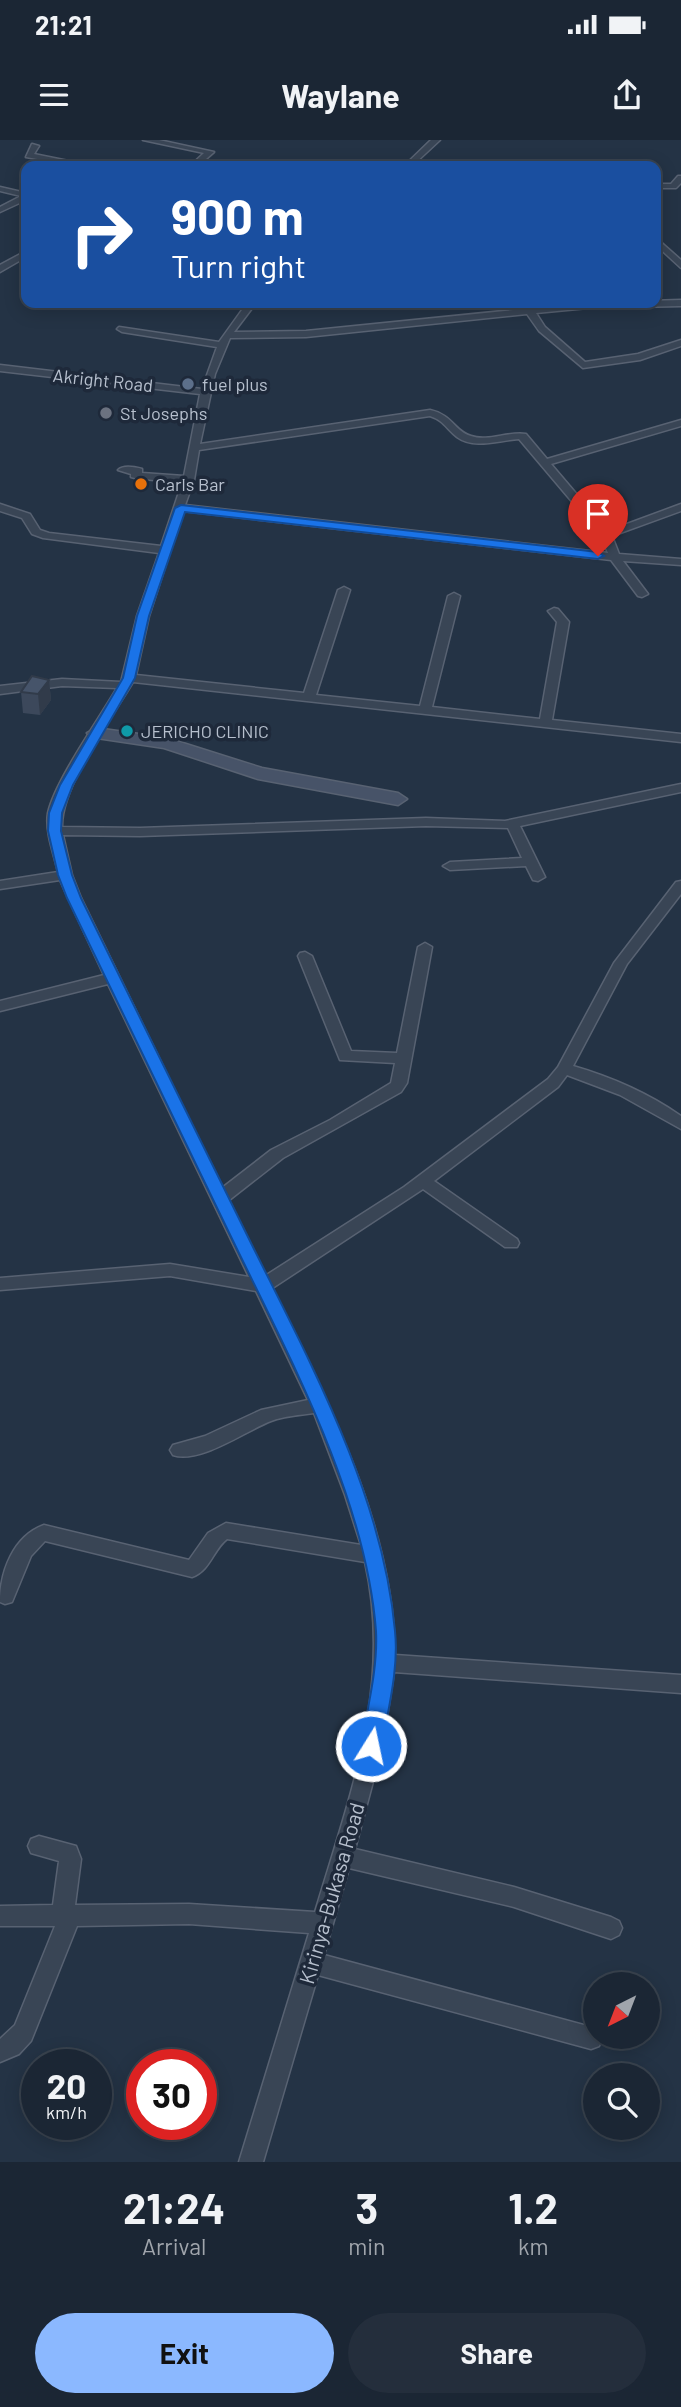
<!DOCTYPE html>
<html lang="en">
<head>
<meta charset="utf-8">
<style>
	body { margin:0; font-family:Barlow,sans-serif; background:#242e3c; color:#f1f3f6; height:100vh; display:flex; flex-direction:column; font-size:26px; white-space:nowrap }
	* { box-sizing:border-box; margin:0 }
	p { font-size:23px; color:#a0a5ac }
	.icon { flex:none; width:38px; height:38px; fill:none; stroke:currentColor; stroke-width:2; stroke-linecap:round; stroke-linejoin:round }
	.map { position:relative; height:2022px; overflow:hidden }
	.details { display:flex; flex-direction:column; background:#1b2634; flex:1 }
	.details>* { flex:none }
	.top-card { position:absolute; left:21px; top:21px; width:640px; height:147px; border-radius:14px; box-shadow:0 4px 18px #0003,0 0 0 2px #39434f; background:#1a4fa0; color:#fff; overflow:hidden }
	.needle { width:46px; rotate:222deg }
	.buttons { position:absolute; left:583px; top:1832px; display:grid; gap:14px }
	.buttons a { display:grid; place-items:center; width:77px; height:77px; border-radius:50%; background:#1b2634; box-shadow:0 4px 18px #0003,0 0 0 2px #39434f; font-size:35px }
	.speed { position:absolute; left:21px; top:1909px; display:flex; gap:14px; font-size:35px; font-weight:700; text-align:center }
	.speed>* { display:grid; place-content:center; width:91px; height:91px; border-radius:50%; background:#1b2634; box-shadow:0 4px 18px #0003,0 0 0 2px #39434f; line-height:1 }
	.speed small { font-size:18px; font-weight:400 }
	.speed .limit { border:10px solid #d22; background:#fff; color:#111 }
	.pin { position:absolute; display:grid; place-items:center; width:60px; height:60px; color:#fff; margin:-72px -30px; border-radius:50% 50% 50% 0; rotate:-45deg; box-shadow:0 0 7px #0007 }
	.pin .icon { rotate:45deg }
	.me { position:absolute; width:77px; margin:-38px; rotate:10deg; stroke-linejoin:round; filter:drop-shadow(0 0 5px #0008) }
	.turn { display:flex; align-items:center; gap:24px; height:147px; padding:0 35px; font-size:32px }
	.turn .icon { width:91px; height:91px; stroke-width:2.5 }
	.turn b { display:block; font-size:49px; line-height:60px }
	.eta { display:flex; justify-content:space-evenly; align-items:center; height:119px; text-align:center }
	.eta b { font-size:42px; font-weight:700; line-height:49px }
	.primary-button { display:flex; gap:14px; margin-top:auto; padding:14px 35px }
	.primary-button a { flex:1; height:80px; border-radius:42px; background:#8bb8ff; color:#111; font-size:28px; font-weight:700; line-height:80px; text-align:center }
	.primary-button a+a { background:#242e3c; color:#f1f3f6 }
	.status { display:flex; justify-content:space-between; align-items:center; height:49px; padding:0 35px; background:#1b2634; direction:ltr }
	.status svg { height:19px; fill:currentColor }
	header { display:flex; justify-content:space-between; align-items:center; height:91px; padding:0 35px; background:#1b2634; font-size:32px; font-weight:700 }
	.map>svg:first-child { display:block }
</style>
</head>
<body>
<div class="status"><b>21:21</b><svg viewBox="0 0 49 12"><path d="M0 12V9h3v3zM5 12V6h3v6zM10 12V3h3v9zM15 12V0h3v12zM26 1h20v11H26zM47 4h2v5h-2z"/></svg></div>
<header><svg class="icon" aria-label="menu" viewBox="0 0 24 24"><path d="M4 6h16M4 12h16M4 18h16"/></svg>Waylane<svg class="icon" aria-label="share" viewBox="0 0 24 24"><path d="M12 15V3M7 8l5-5 5 5M5 13v7h14v-7"/></svg></header>
<div class="map">
<svg width="681" height="2022" viewBox="0 0 681 2022">
	<rect width="100%" height="100%" fill="#243345"/>
	<g fill="none" stroke-linecap="round" stroke-linejoin="round">
		<g stroke="#586272" stroke-width="3">
			<path id="street" d="M 143,0 L 159,0 L 214,12 L 198,26 L 190,26 L 204,13 Z
				M 431,0 L 440,0 L 412,26 L 404,26 Z
				M 32,4 L 39,6 L 34,14 L 93,26 L 77,26 L 26,17 Z
				M 678,36 L 681,36 L 681,43 L 676,48 L 656,48 L 656,44 L 671,44 Z
				M 0,47 L 26,53 L 26,60 L 0,72 L 0,67 L 21,56 L 0,51 Z
				M 656,98 L 681,120 L 681,128 L 656,105 Z
				M 26,111 L 26,117 L 0,132 L 0,125 Z
				M 681,160 L 681,166 L 588,168 L 536,173 L 545,187 L 585,222 L 638,214 L 681,200 L 681,206 L 640,220 L 583,228 L 539,191 L 527,174 L 306,197 L 230,198 L 215,234 L 200,304 L 430,270 C 453,275 454,291 471,296 C 488,302 508,291 526,294 L 547,319 L 681,280 L 681,286 L 551,324 L 608,391 L 681,364 L 681,371 L 612,396 L 619,414 L 681,419 L 681,425 L 623,421 L 648,454 L 642,457 L 638,456 L 611,420 L 183,371 L 149,476 L 136,535 L 304,553 L 338,450 L 344,447 L 350,450 L 316,555 L 420,566 L 448,456 L 454,453 L 460,456 L 432,567 L 540,579 L 557,482 L 548,471 L 554,468 L 558,469 L 569,482 L 552,580 L 681,594 L 681,602 L 133,542 C 111,579 61,646 62,687 L 140,688 L 426,678 L 505,681 L 681,644 L 681,652 L 520,686 L 545,737 L 538,741 L 533,740 L 526,726 L 450,730 L 443,726 L 450,722 L 522,718 L 508,688 L 426,686 L 140,696 L 63,695 L 72,735 L 81,758 L 222,1048 L 271,1010 L 330,980 L 391,943 L 395,923 L 340,920 L 298,816 L 300,813 L 305,812 L 312,816 L 351,911 L 397,913 L 418,807 L 425,803 L 432,807 L 407,943 L 401,952 L 283,1018 L 228,1061 L 265,1136 L 404,1047 L 548,939 L 558,927 L 614,823 L 676,742 L 681,741 L 681,754 L 627,824 L 573,926 C 611,937 648,953 681,976 L 681,989 L 620,955 L 567,935 L 558,947 L 434,1041 L 517,1099 L 519,1103 L 517,1107 L 505,1107 L 423,1049 L 271,1149 C 328,1264 393,1383 395,1515 L 681,1535 L 681,1553 L 394,1532 L 382,1608 L 355,1709 L 514,1747 L 611,1777 L 619,1781 L 622,1788 L 619,1795 L 611,1799 L 514,1767 L 349,1728 L 324,1815 L 591,1887 L 595,1888 L 595,1897 L 602,1898 L 599,1906 L 591,1909 L 318,1835 L 263,2022 L 239,2022 L 309,1793 L 189,1784 L 77,1786 L 31,1901 L 19,1914 L 0,1922 L 0,1899 L 15,1885 L 55,1786 L 0,1786 L 0,1766 L 53,1765 L 59,1721 L 31,1713 L 28,1706 L 31,1699 L 39,1696 L 76,1706 L 81,1719 L 75,1765 L 189,1764 L 315,1772 C 350,1655 393,1545 365,1422 L 227,1399 C 213,1410 210,1431 192,1437 L 45,1401 L 31,1416 L 12,1462 L 5,1464 L 0,1462 C 0,1432 13,1396 44,1385 L 189,1420 L 208,1393 L 226,1383 L 361,1405 L 345,1355 L 314,1273 C 300,1275 284,1276 271,1281 C 245,1291 200,1324 173,1315 L 170,1310 L 173,1305 L 205,1296 L 261,1270 L 308,1260 L 256,1151 L 170,1136 L 0,1150 L 0,1138 L 170,1124 L 249,1137 L 108,844 L 0,871 L 0,861 L 104,835 L 60,740 L 0,749 L 0,741 L 58,732 C 54,714 45,692 48,673 C 55,641 99,579 117,548 L 62,546 L 0,554 L 0,546 L 62,539 L 121,542 L 137,476 L 159,413 L 43,398 L 32,394 L 22,378 L 0,371 L 0,364 L 30,374 L 40,390 L 49,393 L 161,406 L 182,343 L 135,338 L 131,337 L 131,334 L 118,330 C 123,325 135,327 142,329 L 142,333 L 184,336 L 200,254 L 0,231 L 0,225 L 202,249 L 217,207 L 122,192 L 117,189 L 119,187 L 219,202 L 247,163 L 256,163 L 234,192 L 306,191 L 583,163 ZM 430,276 C 443,280 447,289 457,297 C 475,310 499,300 519,299 L 601,396 L 608,413 L 185,365 L 194,340 L 199,310 Z"/>
		</g>
		<g stroke="#586272" stroke-width="3">
			<path id="secondary" d="M 96,588 L 167,598 L 262,628 L 398,653 L 407,659 L 398,665 L 258,639 L 164,608 L 90,597 L 87,593 Z"/>
		</g>
		<use href="#street" fill="#394555" fill-rule="evenodd"/>
		<use href="#secondary" fill="#475368" fill-rule="evenodd"/>
	</g>
	<path fill="#3c485b" d="M 49,540 L 51,560 L 40,575 L 23,573 L 21,552 Z"/>
	<path fill="#313b4a" d="M 49,540 L 51,560 L 40,575 L 38,554 Z"/>
	<path fill="#46546a" stroke="#313b4a" stroke-width="2" d="M 32,536 L 49,540 L 38,554 L 21,552 Z"/>
	<path fill="#1a73e8" stroke="#114b97" stroke-width="2" d="M 181,365 L 598,412 L 604,416 L 598,419 L 185,372 L 149,476 L 135,538 L 73,645 L 62,673 L 61,691 L 72,735 L 81,758 C 138,873 195,989 252,1105 C 311,1224 383,1356 395,1491 C 399,1529 388,1569 382,1606 L 379,1613 L 371,1616 L 364,1613 L 361,1606 C 367,1569 378,1529 376,1491 C 366,1360 292,1222 235,1105 C 179,989 123,873 67,758 L 58,735 L 48,691 L 49,673 L 60,645 L 123,538 L 137,476 L 175,368 Z"/>
	<circle fill="#5c6f8a" stroke="#1e293a" stroke-width="2.5" cx="188" cy="244" r="7"/>
	<circle fill="#6b7280" stroke="#1e293a" stroke-width="2.5" cx="106" cy="273" r="7"/>
	<circle fill="#e8710a" stroke="#1e293a" stroke-width="2.5" cx="141" cy="344" r="7"/>
	<circle fill="#0f9aa8" stroke="#1e293a" stroke-width="2.5" cx="127" cy="591" r="7"/>
	<g text-anchor="middle" dominant-baseline="central" stroke-width="7" stroke-linejoin="round" paint-order="stroke">
		<g font-size="18" fill="#b7c0ce" stroke="#1e293a">
			<text transform="translate(103 240) rotate(6)">Akright Road</text>
		</g>
		<g font-size="18" fill="#b7c0ce" stroke="#1e293a" text-anchor="start">
			<text x="202" y="244">fuel plus</text>
			<text x="120" y="273">St Josephs</text>
			<text x="155" y="344">Carls Bar</text>
			<text x="141" y="591">JERICHO CLINIC</text>
		</g>
		<g font-size="21" fill="#b7c0ce" stroke="#1e293a">
			<text transform="translate(331 1753) rotate(-74)">Kirinya-Bukasa Road</text>
		</g>
	</g>
</svg>
<div class="buttons">
<a><svg class="needle" viewBox="-14 -14 28 28"><path d="M0-13l5 13h-10z" fill="#e53935"/><path d="M0 13l5-13h-10z" fill="#a0a5ac"/></svg></a>
<a><svg class="icon" aria-label="search" viewBox="0 0 24 24"><circle cx="10" cy="10" r="6"/><path d="M15 15l6 6"/></svg></a>
</div>
<div class="speed"><div>20<small>km/h</small></div><div class="limit">30</div></div>
<div class="pin" style="left:598px;top:416px;background:#d93025"><svg class="icon" aria-label="arrive" viewBox="0 0 24 24"><path d="M6 21V4h12l-3 4 3 4H6"/></svg></div>
<svg class="me" style="left:371px;top:1606px" viewBox="-20 -20 40 40"><circle r="17" fill="#1a73e8" stroke="#fff" stroke-width="3"/><path d="M0-11L8 9 0 5-8 9z" fill="#fff"/></svg>
<div class="top-card">
<div class="turn"><svg class="icon" aria-label="right" viewBox="0 0 24 24"><path d="M7 20v-9h11M14 6l5 5-5 5"/></svg><div><b>900 m</b>Turn right</div></div>
</div>
</div>
<section class="details">
<div class="eta">
<div><b>21:24</b><p>Arrival</p></div>
<div><b>3</b><p>min</p></div>
<div><b>1.2</b><p>km</p></div>
</div>
<div class="primary-button"><a>Exit</a><a>Share</a></div>
</section>
</body>
</html>
